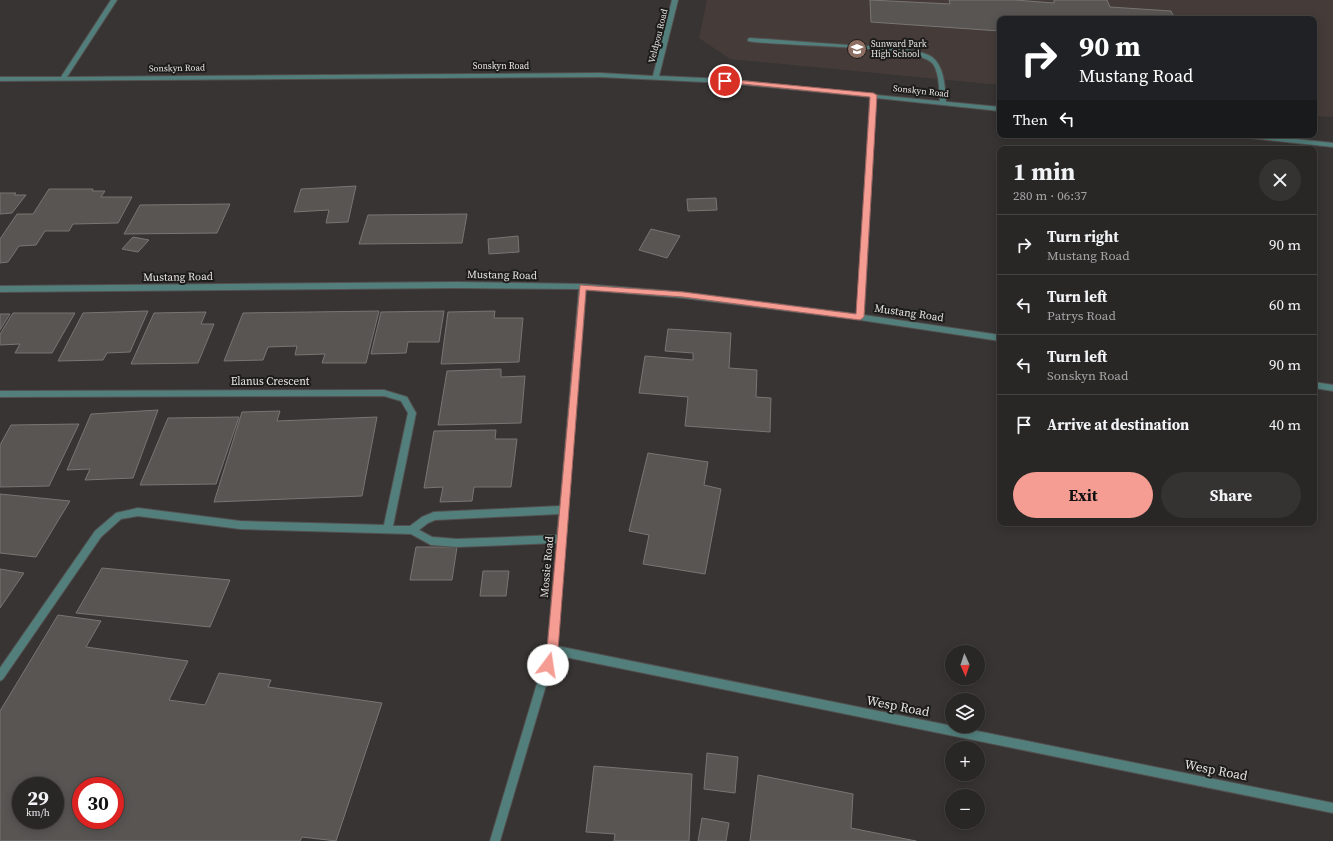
<!DOCTYPE html>
<html lang="en">
<head>
<meta charset="utf-8">
<style>
	body { margin:0; font-family:"Source Serif 4",serif; background:#353332; color:#f1f3f6; height:100vh; display:flex; flex-direction:column; font-size:15px; white-space:nowrap }
	* { box-sizing:border-box; margin:0 }
	p { font-size:13px; color:#a5a5a7 }
	.icon { flex:none; width:22px; height:22px; fill:none; stroke:currentColor; stroke-width:2; stroke-linecap:round; stroke-linejoin:round }
	.map { position:relative; flex:1; overflow:hidden }
	.details { position:absolute; left:997px; top:146px; width:320px; height:380px; display:flex; flex-direction:column; background:#292726; border-radius:8px; box-shadow:0 2px 10px #0003,0 0 0 1px #454443 }
	.details>* { flex:none }
	.guide { position:absolute; left:997px; top:16px; width:320px; height:122px; border-radius:8px; box-shadow:0 2px 10px #0003,0 0 0 1px #454443; background:#202124; color:#fff; overflow:hidden }
	.needle { width:26px; rotate:177deg }
	.buttons { position:absolute; left:945px; top:645px; display:grid; gap:8px }
	.buttons a { display:grid; place-items:center; width:40px; height:40px; border-radius:50%; background:#292726; box-shadow:0 2px 10px #0003,0 0 0 1px #454443; font-size:20px }
	.speed { position:absolute; left:12px; top:777px; display:flex; gap:8px; font-size:20px; font-weight:700; text-align:center }
	.speed>* { display:grid; place-content:center; width:52px; height:52px; border-radius:50%; background:#292726; box-shadow:0 2px 10px #0003,0 0 0 1px #454443; line-height:1 }
	.speed small { font-size:10px; font-weight:400 }
	.speed .limit { border:6px solid #d22; background:#fff; color:#111 }
	.pin { position:absolute; display:grid; place-items:center; width:34px; height:34px; color:#fff; margin:-17px; border:2px solid #fff; border-radius:50%; box-shadow:0 1px 4px #0007 }
	.me { position:absolute; width:44px; margin:-22px; rotate:14deg; stroke-linejoin:round; filter:drop-shadow(0 0 3px #0008) }
	.turn { display:flex; align-items:center; gap:14px; height:84px; padding:0 16px; font-size:18px }
	.turn .icon { width:52px; height:52px; stroke-width:2.5 }
	.turn b { display:block; font-size:28px; line-height:34px }
	.then { display:flex; align-items:center; height:38px; padding:0 16px; background:#0003; gap:8px; font-size:15px }
	.round { display:grid; place-items:center; flex:none; width:42px; height:42px; border-radius:21px; background:#353332 }
	.overview { display:flex; align-items:center; justify-content:space-between; height:68px; padding:0 16px }
	h1 { font-size:24px; font-weight:700; line-height:30px }
	.action { display:flex; gap:8px; margin-top:auto; padding:8px 16px }
	.action a { flex:1; height:46px; border-radius:24px; background:#f59c93; color:#111; font-size:16px; font-weight:700; line-height:46px; text-align:center }
	.action a+a { background:#353332; color:#f1f3f6 }
	ul { padding:0; list-style:none }
	li { display:flex; align-items:center; gap:12px; height:60px; padding:0 16px; border-top:1px solid #454443 }
	li div { flex:1 }
	li b { display:block; font-size:15px }
	li em { font-style:normal }
	.map>svg:first-child { display:block }
</style>
</head>
<body>
<div class="map">
<svg width="1333" height="841" viewBox="0 0 1333 841">
	<rect width="100%" height="100%" fill="#373433"/>
	<path fill="#453c39" d="M 707,0 L 1333,0 L 1333,117 L 1314,116 L 1314,19 L 1000,19 L 1000,85 L 730,59 L 699,38 Z"/>
	<path fill="#585553" stroke="#787573" fill-rule="evenodd" d="M 870,0 L 950,4 L 949,0 L 1015,0 L 1054,3 L 1054,0 L 1107,0 L 1110,7 L 1171,11 L 1175,19 L 1179,19 L 1000,19 L 1000,31 L 871,22 Z
		M 356,186 L 348,222 L 326,223 L 329,210 L 294,212 L 301,189 Z
		M 49,189 L 93,189 L 92,191 L 105,191 L 101,197 L 132,197 L 118,223 L 73,224 L 69,231 L 45,231 L 36,245 L 19,246 L 8,262 L 0,263 L 0,239 L 17,214 L 33,214 Z
		M 0,193 L 16,193 L 14,195 L 26,195 L 12,213 L 0,214 Z
		M 716,198 L 717,210 L 688,211 L 687,199 Z
		M 230,204 L 217,233 L 124,234 L 140,205 Z
		M 467,214 L 462,243 L 359,244 L 368,215 Z
		M 651,229 L 680,236 L 667,258 L 639,250 Z
		M 518,236 L 519,252 L 489,254 L 488,239 Z
		M 133,237 L 149,240 L 138,252 L 122,249 Z
		M 148,311 L 130,352 L 107,353 L 103,360 L 58,361 L 83,313 Z
		M 379,311 L 366,363 L 322,363 L 325,354 L 295,355 L 297,346 L 268,347 L 263,360 L 224,361 L 243,313 Z
		M 444,311 L 439,342 L 408,342 L 406,353 L 371,354 L 381,312 Z
		M 495,311 L 494,318 L 523,318 L 519,362 L 441,364 L 448,312 Z
		M 206,312 L 201,324 L 214,324 L 198,363 L 131,364 L 154,313 Z
		M 13,313 L 75,313 L 52,353 L 15,353 L 20,344 L 0,345 L 0,334 Z
		M 0,314 L 10,314 L 0,330 Z
		M 668,329 L 731,333 L 729,368 L 757,370 L 756,397 L 771,398 L 770,432 L 685,426 L 688,397 L 639,393 L 645,356 L 693,360 L 693,353 L 665,351 Z
		M 501,369 L 501,377 L 525,376 L 521,423 L 438,425 L 447,371 Z
		M 158,410 L 133,478 L 85,480 L 90,469 L 67,470 L 91,414 Z
		M 280,411 L 277,421 L 377,417 L 362,496 L 214,502 L 242,412 Z
		M 239,417 L 216,484 L 140,485 L 168,418 Z
		M 79,424 L 49,486 L 0,487 L 0,445 L 11,425 Z
		M 496,430 L 495,439 L 517,439 L 511,487 L 474,487 L 472,501 L 440,502 L 443,487 L 424,488 L 434,431 Z
		M 648,453 L 708,462 L 704,485 L 721,489 L 705,574 L 643,564 L 649,535 L 629,531 Z
		M 0,494 L 70,501 L 36,557 L 0,553 Z
		M 416,547 L 457,547 L 452,580 L 410,580 Z
		M 102,568 L 230,580 L 210,627 L 76,613 Z
		M 0,569 L 24,573 L 0,608 Z
		M 483,571 L 509,571 L 506,596 L 480,596 Z
		M 58,615 L 101,621 L 86,647 L 188,661 L 169,700 L 205,705 L 219,673 L 271,680 L 268,687 L 382,703 L 336,841 L 302,837 L 300,841 L 0,841 L 0,711 ZM 21,786 L 55,786 L 55,820 L 21,820 ZM 81,786 L 115,786 L 115,820 L 81,820 Z
		M 707,753 L 738,757 L 735,793 L 704,789 Z
		M 594,766 L 692,774 L 689,841 L 614,841 L 615,834 L 586,832 Z
		M 758,775 L 853,794 L 851,828 L 916,841 L 750,841 Z
		M 702,818 L 729,823 L 726,841 L 698,841 Z"/>
	<g fill="none" stroke-linecap="round" stroke-linejoin="round">
		<g stroke="#53504f" stroke-width="2">
			<path id="lane" d="M 750,38 C 783,40 815,43 848,45 C 867,46 918,47 932,57 C 945,67 945,89 946,103 L 943,105 L 940,103 C 939,91 940,75 933,64 C 920,44 778,47 748,41 L 748,39 Z"/>
		</g>
		<g stroke="#53504f" stroke-width="2">
			<path id="street" d="M 111,0 L 117,0 L 67,77 L 600,73 L 653,76 L 672,0 L 678,0 L 659,76 L 725,79 L 871,94 L 873,93 L 876,95 L 1000,107 L 1000,111 L 876,98 L 864,315 L 1000,335 L 1000,341 L 860,320 L 683,298 L 586,290 L 557,646 L 1333,803 L 1333,813 L 555,655 L 500,841 L 490,841 L 547,650 L 557,543 L 457,547 L 431,545 L 411,534 L 240,529 L 138,516 L 121,519 L 101,537 L 3,679 L 0,681 L 0,668 L 95,531 L 116,513 L 138,508 L 240,521 L 384,525 L 408,413 L 401,401 L 384,396 L 0,397 L 0,391 L 384,390 L 407,397 L 416,413 L 393,526 L 410,526 L 422,517 L 434,512 L 560,506 L 579,289 L 456,288 L 0,292 L 0,286 L 456,282 L 583,284 L 683,292 L 857,314 L 870,97 L 725,83 L 600,77 L 0,81 L 0,77 L 61,77 ZM 559,514 L 557,535 L 457,539 L 432,537 L 419,530 L 428,523 L 435,520 Z
				M 1238,135 L 1258,135 L 1333,143 L 1333,147 L 1241,137 Z
				M 1314,382 L 1333,385 L 1333,391 L 1314,388 Z"/>
		</g>
		<use href="#lane" fill="#527f7c" fill-rule="evenodd"/>
		<use href="#street" fill="#527f7c" fill-rule="evenodd"/>
	</g>
	<path fill="#f59c93" stroke="#9f6560" d="M 725,79 L 873,93 L 877,95 L 864,317 L 860,320 L 683,297 L 586,290 L 558,650 L 552,669 L 548,670 L 544,669 L 542,665 L 547,650 L 580,285 L 683,292 L 856,314 L 870,97 L 722,82 L 722,80 Z"/>
	<defs>
		<g id="school-disc" transform="scale(1)"><circle r="9.5" fill="#8d6e63" stroke="#1d1c1b"/><path d="M0-5L7-2L0 1L-7-2ZM-4 1L0 2.5L4 1V4Q0 6-4 4Z" fill="#fff"/></g>
	</defs>
	<g fill-rule="evenodd">
		<use href="#school-disc" x="857" y="49"/>
	</g>
	<g text-anchor="middle" dominant-baseline="central" stroke-width="4" stroke-linejoin="round" paint-order="stroke">
		<g font-size="9" fill="#e8e6e5" stroke="#1d1c1b">
			<text transform="translate(658 36) rotate(-76)">Veldpou Road</text>
			<text x="501" y="66">Sonskyn Road</text>
			<text transform="translate(177 68) rotate(-1)">Sonskyn Road</text>
			<text transform="translate(921 91) rotate(6)">Sonskyn Road</text>
		</g>
		<g font-size="9" fill="#e8e6e5" stroke="#1d1c1b" text-anchor="start">
			<text x="871" y="44">Sunward Park<tspan x="871" dy="10">High School</tspan></text>
		</g>
		<g font-size="11" fill="#e8e6e5" stroke="#1d1c1b">
			<text transform="translate(502 275) rotate(1)">Mustang Road</text>
			<text transform="translate(178 277) rotate(-1)">Mustang Road</text>
			<text transform="translate(909 313) rotate(8)">Mustang Road</text>
			<text x="270" y="381">Elanus Crescent</text>
			<text transform="translate(547 567) rotate(-85)">Mossie Road</text>
		</g>
		<g font-size="13" fill="#e8e6e5" stroke="#1d1c1b">
			<text transform="translate(898 706) rotate(11)">Wesp Road</text>
			<text transform="translate(1216 770) rotate(11)">Wesp Road</text>
		</g>
	</g>
</svg>
<div class="buttons">
<a><svg class="needle" viewBox="-14 -14 28 28"><path d="M0-13l5 13h-10z" fill="#e53935"/><path d="M0 13l5-13h-10z" fill="#a5a5a7"/></svg></a>
<a><svg class="icon" aria-label="layers" viewBox="0 0 24 24"><path d="M12 4l9 5-9 5-9-5zM3 14l9 5 9-5"/></svg></a>
<a>+</a>
<a>−</a>
</div>
<div class="speed"><div>29<small>km/h</small></div><div class="limit">30</div></div>
<div class="pin" style="left:725px;top:81px;background:#d93025"><svg class="icon" aria-label="arrive" viewBox="0 0 24 24"><path d="M6 21V4h12l-3 4 3 4H6"/></svg></div>
<svg class="me" style="left:548px;top:665px" viewBox="-20 -20 40 40"><circle r="19" fill="#fff"/><path d="M0-13L10 11 0 6-10 11z" fill="#f59c93"/></svg>
<div class="guide">
<div class="turn"><svg class="icon" aria-label="right" viewBox="0 0 24 24"><path d="M7 20v-9h11M14 6l5 5-5 5"/></svg><div><b>90 m</b>Mustang Road</div></div>
<div class="then">Then<svg class="icon" aria-label="left" viewBox="0 0 24 24"><path d="M17 20v-9H6M10 6l-5 5 5 5"/></svg></div>
</div>
<section class="details">
<div class="overview"><div><h1>1 min</h1><p>280 m · 06:37</p></div><a class="round"><svg class="icon" aria-label="close" viewBox="0 0 24 24"><path d="M6 6l12 12M18 6L6 18"/></svg></a></div>
<ul>
<li><svg class="icon" aria-label="right" viewBox="0 0 24 24"><path d="M7 20v-9h11M14 6l5 5-5 5"/></svg><div><b>Turn right</b><p>Mustang Road</p></div><em>90 m</em></li>
<li><svg class="icon" aria-label="left" viewBox="0 0 24 24"><path d="M17 20v-9H6M10 6l-5 5 5 5"/></svg><div><b>Turn left</b><p>Patrys Road</p></div><em>60 m</em></li>
<li><svg class="icon" aria-label="left" viewBox="0 0 24 24"><path d="M17 20v-9H6M10 6l-5 5 5 5"/></svg><div><b>Turn left</b><p>Sonskyn Road</p></div><em>90 m</em></li>
<li><svg class="icon" aria-label="arrive" viewBox="0 0 24 24"><path d="M6 21V4h12l-3 4 3 4H6"/></svg><div><b>Arrive at destination</b></div><em>40 m</em></li>
</ul>
<div class="action"><a>Exit</a><a>Share</a></div>
</section>
</div>
</body>
</html>
